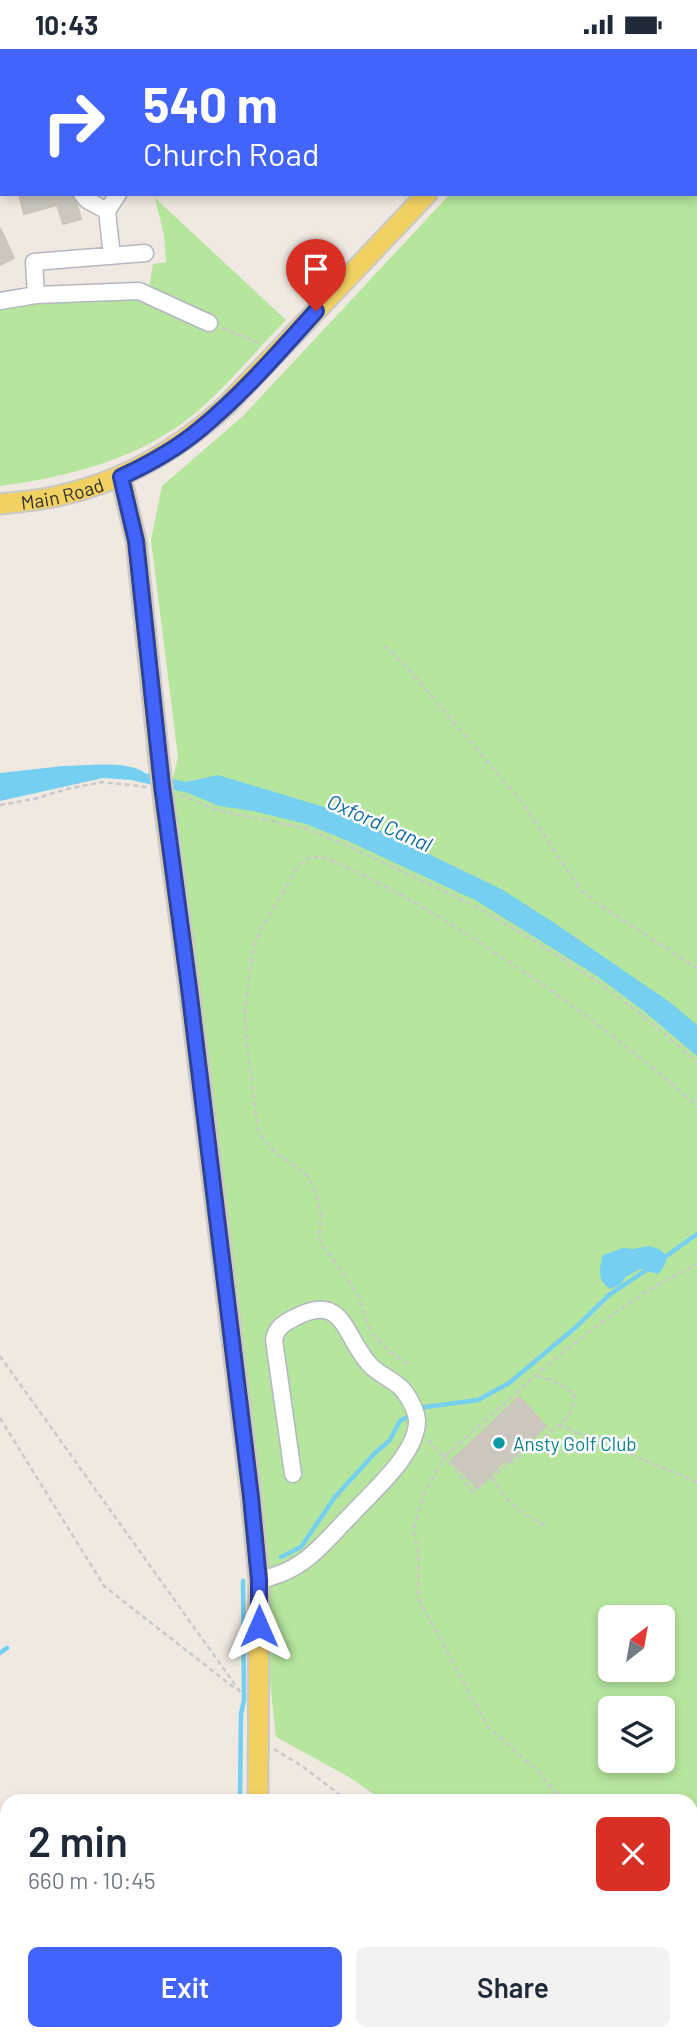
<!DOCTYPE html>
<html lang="en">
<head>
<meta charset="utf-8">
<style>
	body { margin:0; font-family:Barlow,sans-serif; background:#f2f2f3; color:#1f2937; height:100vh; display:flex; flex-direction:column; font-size:26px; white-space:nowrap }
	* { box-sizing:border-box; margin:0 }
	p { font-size:23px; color:#747a83 }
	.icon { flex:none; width:38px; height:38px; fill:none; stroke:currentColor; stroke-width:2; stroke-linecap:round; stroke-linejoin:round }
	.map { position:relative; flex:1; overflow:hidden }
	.details { position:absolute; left:0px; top:1745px; width:698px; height:247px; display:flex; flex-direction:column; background:#fff; border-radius:21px 21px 0 0; box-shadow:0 4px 10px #0003 }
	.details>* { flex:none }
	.banner { position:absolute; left:0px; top:0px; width:698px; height:147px; box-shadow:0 4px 10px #0003; background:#4264fb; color:#fff; overflow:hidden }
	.needle { width:46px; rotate:31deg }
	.fabs { position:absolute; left:598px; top:1556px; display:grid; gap:14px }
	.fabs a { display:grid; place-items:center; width:77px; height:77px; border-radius:10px; background:#fff; box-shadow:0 4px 10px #0003; font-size:35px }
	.pin { position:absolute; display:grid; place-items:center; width:60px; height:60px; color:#fff; margin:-72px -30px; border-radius:50% 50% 50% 0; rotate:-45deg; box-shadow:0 0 7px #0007 }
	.pin .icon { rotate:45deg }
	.me { position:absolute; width:77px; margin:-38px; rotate:0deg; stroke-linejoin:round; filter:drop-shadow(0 0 5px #0008) }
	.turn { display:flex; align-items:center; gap:24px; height:147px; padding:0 28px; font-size:32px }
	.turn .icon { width:91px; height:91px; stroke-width:2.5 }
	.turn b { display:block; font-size:49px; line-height:60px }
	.round { display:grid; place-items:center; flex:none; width:74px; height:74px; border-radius:10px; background:#f2f2f3 }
	.headline { display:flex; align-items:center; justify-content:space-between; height:119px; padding:0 28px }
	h1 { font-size:42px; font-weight:600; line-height:52px }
	.primary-button { display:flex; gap:14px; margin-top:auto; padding:14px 28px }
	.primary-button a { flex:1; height:80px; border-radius:10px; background:#4264fb; color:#fff; font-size:28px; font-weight:600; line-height:80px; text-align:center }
	.primary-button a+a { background:#f2f2f3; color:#1f2937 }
	.status { display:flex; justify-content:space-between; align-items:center; height:49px; padding:0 35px; background:#fff; direction:ltr }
	.status svg { height:19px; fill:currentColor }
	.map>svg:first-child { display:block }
</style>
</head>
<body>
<div class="status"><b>10:43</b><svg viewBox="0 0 49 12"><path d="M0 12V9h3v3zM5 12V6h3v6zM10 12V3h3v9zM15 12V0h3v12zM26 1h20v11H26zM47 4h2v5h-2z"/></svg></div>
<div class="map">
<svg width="697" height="1991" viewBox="0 0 697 1991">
	<rect width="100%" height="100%" fill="#efe9e1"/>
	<path fill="#b6e59e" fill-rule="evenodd" d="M 575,0 L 697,0 L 697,1984 L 691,1979 L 691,1752 L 384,1752 L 349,1728 L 276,1688 L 259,1531 L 165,762 L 178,708 L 151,491 L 162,437 L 243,367 L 450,145 L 696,145 L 696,2 L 574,2 ZM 611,1568 L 663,1568 L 663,1620 L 611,1620 ZM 611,1659 L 663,1659 L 663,1712 L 611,1712 Z
		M 155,149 L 286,271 C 255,302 227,338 193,366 C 139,410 68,428 0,437 L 0,258 L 12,255 L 148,245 L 153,215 L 166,213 L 164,186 Z"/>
	<path fill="#75cff0" d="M 63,717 C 85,717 128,711 145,724 L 186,733 L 218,726 L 344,764 L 503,841 L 553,873 L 671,954 L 697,976 L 697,1007 L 645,963 L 597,927 L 477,852 L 348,792 L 306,775 L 253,762 L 219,757 L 188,744 L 131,731 L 103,729 L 0,752 L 0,724 Z
		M 648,1197 C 667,1200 672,1211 658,1225 L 640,1220 L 626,1228 L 620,1236 L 610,1240 C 597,1231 599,1220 603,1206 L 623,1199 L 633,1200 Z"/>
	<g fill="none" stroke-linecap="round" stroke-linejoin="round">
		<path stroke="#75cff0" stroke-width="4.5" d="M 661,1211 L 697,1185
			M 281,1508 L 301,1498 L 335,1448 L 375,1404 L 389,1392 L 400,1372 L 425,1358 L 478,1351 L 509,1334 L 576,1278 L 609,1246 L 651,1218
			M 0,1604 L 7,1599
			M 240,1752 L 241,1665 L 244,1651 L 243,1532
			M 235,1984 L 235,1991"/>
	</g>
	<path fill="#cbc7bf" stroke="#cbc5ba" stroke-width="2" d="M 19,145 L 72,145 L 77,156 L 81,170 L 63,175 L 57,156 L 24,165 Z
		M 0,179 L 14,209 L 0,216 Z
		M 519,1348 L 546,1377 L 508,1413 L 506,1411 L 477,1439 L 451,1412 Z"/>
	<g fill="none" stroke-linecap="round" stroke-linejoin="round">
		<g stroke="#b4b7c1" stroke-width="19">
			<path id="minor" d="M 82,145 L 87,151 L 107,162
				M 112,207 L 107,162 L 118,145
				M 36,246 L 34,213 L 145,204
				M 0,252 L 36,246 L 139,242 L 209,274
				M 259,1531 C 305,1522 321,1496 352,1465 C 373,1442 418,1404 417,1371 C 416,1361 409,1349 404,1342 C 395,1331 379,1326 370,1316 C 343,1287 345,1242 294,1269 C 284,1274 276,1279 274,1291 L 293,1425"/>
		</g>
		<g stroke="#c9c9c9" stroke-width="23">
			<g id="major">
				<path d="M 554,2 L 555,0"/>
				<path d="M 121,428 L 136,492 L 159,711"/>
				<path id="s1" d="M 0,455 C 16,453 32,452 48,449 C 119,435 173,405 226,357 L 427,145"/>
				<path d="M 165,762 L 189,939 L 251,1448 L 259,1531 L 258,1752"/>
				<path d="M 258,1984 L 258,1991"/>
			</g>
		</g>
		<path stroke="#c9c9c9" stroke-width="2.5" stroke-dasharray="5 3.5" stroke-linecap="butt" d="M 222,279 L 261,295
			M 384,597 L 403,614 L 522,753 L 580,840 L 595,853 L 697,919
			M 181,746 L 217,761 L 304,779 L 346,796 L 475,857 L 536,893 L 594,930 L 642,966 L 697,1013
			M 0,756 L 34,750 L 67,740 L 102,733 L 147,738
			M 0,1307 L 241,1644
			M 408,1315 L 389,1302 L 372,1285 L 366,1271 L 359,1249 L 343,1223 L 326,1202 L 319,1189 L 321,1166 L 316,1144 L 309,1129 L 302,1122 L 273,1102 L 258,1082 L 247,997 L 245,961 L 250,920 L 254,898 L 260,882 L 299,816 C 308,807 314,807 326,809 C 382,833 434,864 485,897 C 559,945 631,998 697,1057
			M 537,1327 L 554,1332 L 575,1345 L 570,1366 L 559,1376 L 473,1443 L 444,1408 L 425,1443 L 413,1481 L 419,1506 L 418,1549 L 488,1678 L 537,1721 L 563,1752
			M 0,1369 L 104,1537 L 237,1641
			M 559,1376 L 697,1433
			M 428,1391 L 444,1408 C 511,1349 577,1285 654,1238 C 668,1230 683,1223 697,1215
			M 492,1428 C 509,1455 515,1462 545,1476
			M 274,1700 L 302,1717 L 348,1752
			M 691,1845 L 697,1849
			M 658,1984 L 667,1991
			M 0,1987 L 6,1991"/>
		<use href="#minor" stroke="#fff" stroke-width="16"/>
		<use href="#major" stroke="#f2d163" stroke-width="19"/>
		<g stroke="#c9c9c9" stroke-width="23" stroke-linecap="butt">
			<path id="major-bridge" d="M 159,711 L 165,762"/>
		</g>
		<use href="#major-bridge" stroke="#f2d163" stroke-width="19"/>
	</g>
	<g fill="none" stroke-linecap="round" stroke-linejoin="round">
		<g stroke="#2b41a3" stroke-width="18">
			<path id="route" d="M 259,1577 L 259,1531 L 251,1448 L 189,939 L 162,737 L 136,492 L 121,428 C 149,415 176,400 199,381 C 241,347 280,302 316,262"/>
		</g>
		<use href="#route" stroke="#4264fb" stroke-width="12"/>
	</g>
	<circle fill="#0f9aa8" stroke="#fff" stroke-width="2.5" cx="499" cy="1394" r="7"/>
	<g text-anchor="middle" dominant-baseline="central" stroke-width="5" stroke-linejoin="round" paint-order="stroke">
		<g font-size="19" fill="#2e2e2e" stroke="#fff">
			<text stroke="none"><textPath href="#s1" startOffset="63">Main Road</textPath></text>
		</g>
		<g font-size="19" fill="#0d838f" stroke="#fff" text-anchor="start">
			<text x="513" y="1394">Ansty Golf Club</text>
		</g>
		<g font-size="21" font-style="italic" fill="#0d6fa3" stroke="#fff">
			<text transform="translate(380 773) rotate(24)">Oxford Canal</text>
		</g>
	</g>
</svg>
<div class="fabs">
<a><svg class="needle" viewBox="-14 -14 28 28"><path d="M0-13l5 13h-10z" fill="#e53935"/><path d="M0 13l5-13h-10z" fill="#747a83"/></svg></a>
<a><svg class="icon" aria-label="layers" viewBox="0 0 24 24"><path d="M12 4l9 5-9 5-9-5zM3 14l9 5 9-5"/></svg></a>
</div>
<div class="pin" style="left:316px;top:262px;background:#d93025"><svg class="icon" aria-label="arrive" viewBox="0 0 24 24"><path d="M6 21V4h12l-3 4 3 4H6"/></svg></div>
<svg class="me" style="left:259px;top:1577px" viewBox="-20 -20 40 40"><path d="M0-17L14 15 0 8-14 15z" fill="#4264fb" stroke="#fff" stroke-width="4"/></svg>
<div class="banner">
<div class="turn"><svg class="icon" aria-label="right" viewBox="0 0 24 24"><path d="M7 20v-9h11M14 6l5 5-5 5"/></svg><div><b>540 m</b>Church Road</div></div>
</div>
<section class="details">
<div class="headline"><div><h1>2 min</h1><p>660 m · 10:45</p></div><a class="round" style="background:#d93025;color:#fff"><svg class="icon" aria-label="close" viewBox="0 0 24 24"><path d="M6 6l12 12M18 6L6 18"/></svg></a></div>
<div class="primary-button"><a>Exit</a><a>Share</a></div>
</section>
</div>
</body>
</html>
